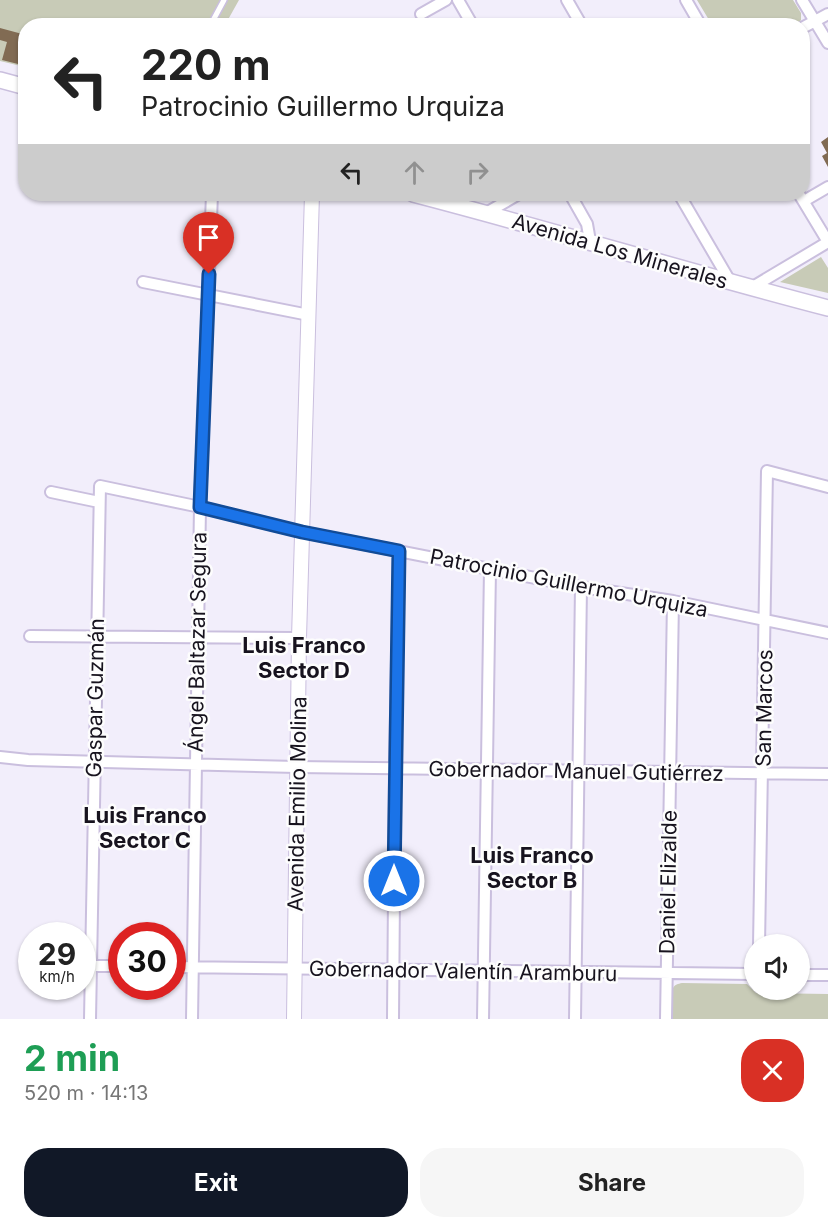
<!DOCTYPE html>
<html lang="en">
<head>
<meta charset="utf-8">
<style>
	body { margin:0; font-family:Inter,sans-serif; background:#f6f6f6; color:#222; height:100vh; display:flex; flex-direction:column; font-size:22px; white-space:nowrap }
	* { box-sizing:border-box; margin:0 }
	p { font-size:20px; color:#767676 }
	.icon { flex:none; width:33px; height:33px; fill:none; stroke:currentColor; stroke-width:2; stroke-linecap:round; stroke-linejoin:round }
	.map { position:relative; height:1019px; overflow:hidden }
	.panel { display:flex; flex-direction:column; background:#fff; flex:1 }
	.panel>* { flex:none }
	.guide { position:absolute; left:18px; top:18px; width:792px; height:183px; border-radius:24px; box-shadow:0 2px 4px #0004; background:#fff; color:#222; overflow:hidden }
	.controls { position:absolute; left:744px; top:934px; display:grid; gap:12px }
	.controls a { display:grid; place-items:center; width:66px; height:66px; border-radius:50%; background:#fff; box-shadow:0 2px 4px #0004; font-size:30px }
	.speed { position:absolute; left:18px; top:922px; display:flex; gap:12px; font-size:30px; font-weight:700; text-align:center }
	.speed>* { display:grid; place-content:center; width:78px; height:78px; border-radius:50%; background:#fff; box-shadow:0 2px 4px #0004; line-height:1 }
	.speed small { font-size:15px; font-weight:400 }
	.speed .limit { border:9px solid #d22; background:#fff; color:#111 }
	.pin { position:absolute; display:grid; place-items:center; width:51px; height:51px; color:#fff; margin:-62px -26px; border-radius:50% 50% 50% 0; rotate:-45deg; box-shadow:0 0 6px #0007 }
	.pin .icon { rotate:45deg }
	.me { position:absolute; width:66px; margin:-33px; rotate:0deg; stroke-linejoin:round; filter:drop-shadow(0 0 4px #0008) }
	.turn { display:flex; align-items:center; gap:21px; height:126px; padding:0 24px; font-size:27px }
	.turn .icon { width:78px; height:78px; stroke-width:2.5 }
	.turn b { display:block; font-size:42px; line-height:51px }
	.lanes { display:flex; align-items:center; height:57px; padding:0 24px; background:#0003; justify-content:center; gap:30px; direction:ltr }
	.lanes .off { opacity:.35 }
	.round { display:grid; place-items:center; flex:none; width:63px; height:63px; border-radius:24px; background:#f6f6f6 }
	.overview { display:flex; align-items:center; justify-content:space-between; height:102px; padding:0 24px }
	h1 { font-size:36px; font-weight:700; line-height:45px; color:#1e9e55 }
	.action { display:flex; gap:12px; margin-top:auto; padding:12px 24px }
	.action a { flex:1; height:69px; border-radius:24px; background:#111827; color:#fff; font-size:24px; font-weight:700; line-height:69px; text-align:center }
	.action a+a { background:#f6f6f6; color:#222 }
	.map>svg:first-child { display:block }
</style>
</head>
<body>
<div class="map">
<svg width="828" height="1019" viewBox="0 0 828 1019">
	<rect width="100%" height="100%" fill="#f2eefb"/>
	<path fill="#c8cbb7" d="M 0,0 L 239,0 L 225,25 L 26,26 L 25,67 L 0,61 Z
		M 697,0 L 793,0 L 801,13 L 801,20 L 797,25 L 712,25 Z
		M 821,257 L 828,268 L 828,293 L 780,282 Z
		M 682,983 L 747,984 L 756,993 L 828,994 L 828,1019 L 671,1019 C 671,1012 669,994 673,988 C 675,984 678,984 682,983 Z"/>
	<path fill="#816b53" d="M 0,28 L 26,35 L 26,66 L 2,60 L 7,42 L 0,40 Z
		M 828,137 L 828,167 L 822,156 L 827,153 L 821,142 Z"/>
	<g fill="none" stroke-linecap="round" stroke-linejoin="round">
		<g stroke="#cabfde" stroke-width="8">
			<path id="service" d="M 210,26 L 224,0"/>
		</g>
		<g stroke="#cabfde" stroke-width="14">
			<path id="minor" d="M 458,0 L 473,26
				M 567,0 L 582,26
				M 686,0 L 701,26
				M 802,0 L 828,43
				M 421,14 L 446,0
				M 802,28 L 828,14
				M 570,194 L 587,224 L 590,241
				M 679,194 L 731,283
				M 799,194 L 828,242
				M 804,201 L 828,187
				M 486,213 L 519,194
				M 143,282 L 309,315
				M 751,288 L 828,242
				M 51,492 L 99,502
				M 30,636 L 299,638
				M 0,757 L 28,760 L 297,767 L 828,774
				M 759,945 L 767,471 L 828,487
				M 91,966 L 122,966
				M 172,967 L 754,974
				M 800,975 L 828,975
				M 90,1019 L 100,486 L 200,507 L 302,532 L 581,587 L 673,601 L 828,633
				M 192,1019 L 200,507 L 212,194
				M 393,1019 L 395,769 L 399,551
				M 483,1019 L 490,569
				M 575,1019 L 581,587
				M 666,1019 L 673,601"/>
		</g>
		<g stroke="#cabfde" stroke-width="16">
			<path id="tertiary" d="M 294,1019 L 299,638 L 312,194"/>
		</g>
		<g stroke="#cabfde" stroke-width="18">
			<path id="secondary" d="M 0,80 L 26,87
				M 413,194 C 552,230 689,272 828,308"/>
		</g>
		<use href="#service" stroke="#fff" stroke-width="5"/>
		<use href="#minor" stroke="#fff" stroke-width="10"/>
		<use href="#tertiary" stroke="#fff" stroke-width="14"/>
		<use href="#secondary" stroke="#fff" stroke-width="15"/>
	</g>
	<g fill="none" stroke-linecap="round" stroke-linejoin="round">
		<g stroke="#114b97" stroke-width="15">
			<path id="route" d="M 209,274 L 200,507 L 302,532 L 399,551 L 394,881"/>
		</g>
		<use href="#route" stroke="#1a73e8" stroke-width="10"/>
	</g>
	<g text-anchor="middle" dominant-baseline="central" stroke-width="5" stroke-linejoin="round" paint-order="stroke">
		<g font-size="21" fill="#17131e" stroke="#fdfdfd">
			<text transform="translate(620 251) rotate(16)">Avenida Los Minerales</text>
			<text transform="translate(569 583) rotate(11)">Patrocinio Guillermo Urquiza</text>
			<text transform="translate(197 642) rotate(-89)">Ángel Baltazar Segura</text>
			<text transform="translate(95 698) rotate(-89)">Gaspar Guzmán</text>
			<text transform="translate(764 708) rotate(-89)">San Marcos</text>
			<text transform="translate(576 771) rotate(1)">Gobernador Manuel Gutiérrez</text>
			<text transform="translate(297 804) rotate(-89)">Avenida Emilio Molina</text>
			<text transform="translate(668 882) rotate(-89)">Daniel Elizalde</text>
			<text transform="translate(463 971) rotate(1)">Gobernador Valentín Aramburu</text>
		</g>
		<g font-size="22" font-weight="bold" fill="#17131e" stroke="#fdfdfd">
			<text x="304" y="645">Luis Franco<tspan x="304" dy="25">Sector D</tspan></text>
			<text x="145" y="815">Luis Franco<tspan x="145" dy="25">Sector C</tspan></text>
			<text x="532" y="855">Luis Franco<tspan x="532" dy="25">Sector B</tspan></text>
		</g>
	</g>
</svg>
<div class="controls">
<a><svg class="icon" aria-label="sound" viewBox="0 0 24 24"><path d="M4 9h4l5-4v14l-5-4H4zM17 9q2 3 0 6"/></svg></a>
</div>
<div class="speed"><div>29<small>km/h</small></div><div class="limit">30</div></div>
<div class="pin" style="left:209px;top:274px;background:#d93025"><svg class="icon" aria-label="arrive" viewBox="0 0 24 24"><path d="M6 21V4h12l-3 4 3 4H6"/></svg></div>
<svg class="me" style="left:394px;top:881px" viewBox="-20 -20 40 40"><circle r="17" fill="#1a73e8" stroke="#fff" stroke-width="3"/><path d="M0-11L8 9 0 5-8 9z" fill="#fff"/></svg>
<div class="guide">
<div class="turn"><svg class="icon" aria-label="left" viewBox="0 0 24 24"><path d="M17 20v-9H6M10 6l-5 5 5 5"/></svg><div><b>220 m</b>Patrocinio Guillermo Urquiza</div></div>
<div class="lanes"><svg class="icon" aria-label="left" viewBox="0 0 24 24"><path d="M17 20v-9H6M10 6l-5 5 5 5"/></svg><svg class="icon off" aria-label="ahead" viewBox="0 0 24 24"><path d="M12 20V5M6 11l6-6 6 6"/></svg><svg class="icon off" aria-label="right" viewBox="0 0 24 24"><path d="M7 20v-9h11M14 6l5 5-5 5"/></svg></div>
</div>
</div>
<section class="panel">
<div class="overview"><div><h1>2 min</h1><p>520 m · 14:13</p></div><a class="round" style="background:#d93025;color:#fff"><svg class="icon" aria-label="close" viewBox="0 0 24 24"><path d="M6 6l12 12M18 6L6 18"/></svg></a></div>
<div class="action"><a>Exit</a><a>Share</a></div>
</section>
</body>
</html>
